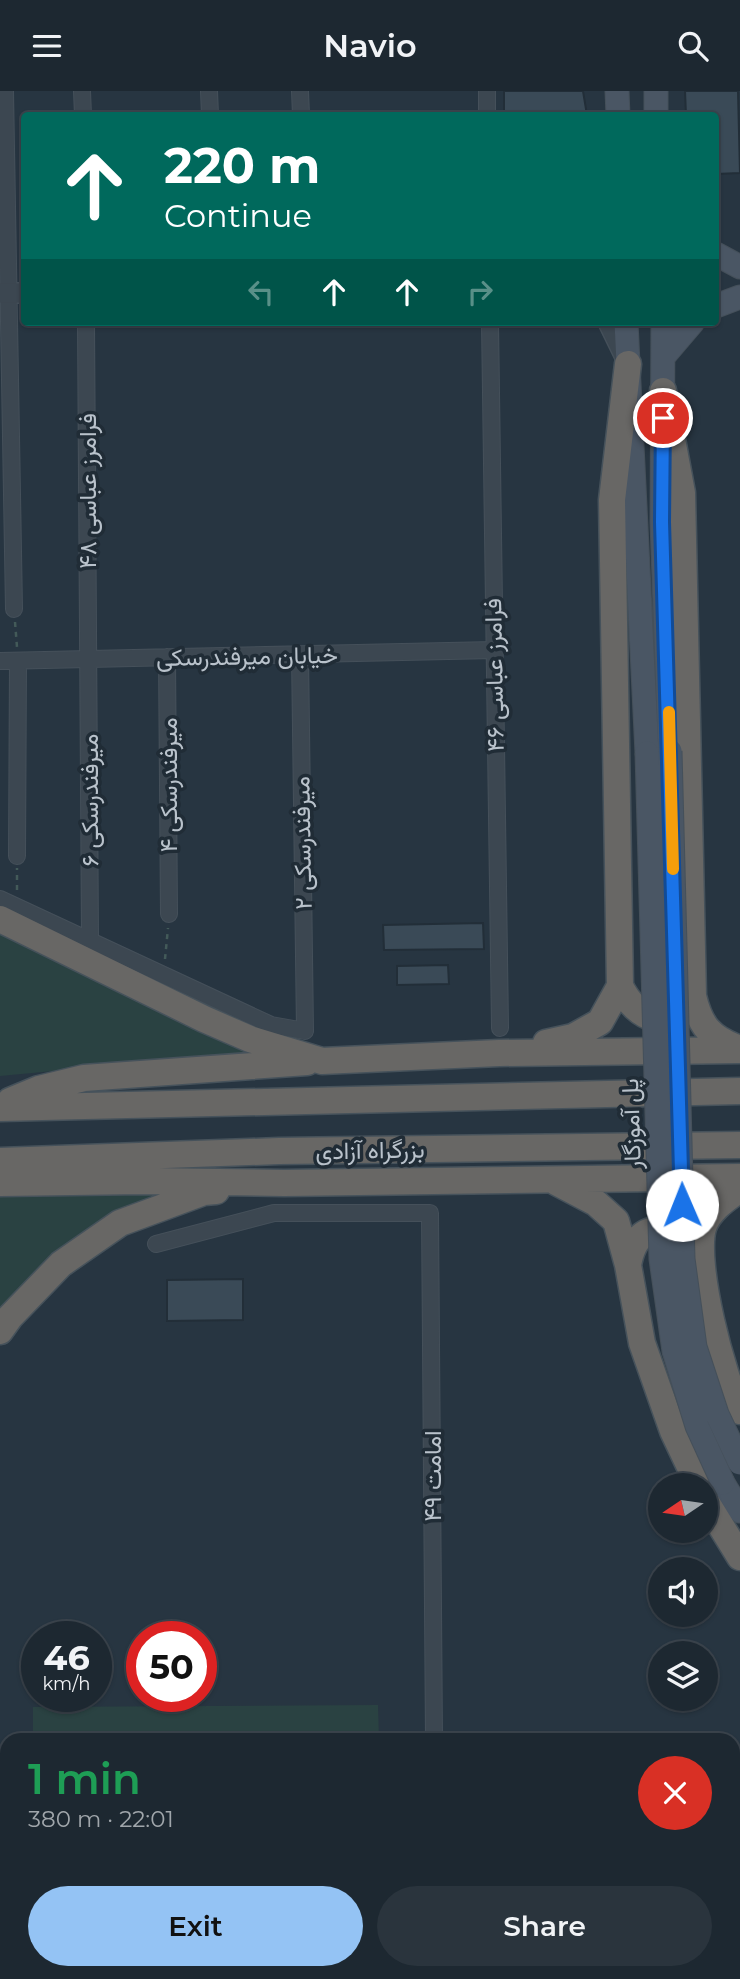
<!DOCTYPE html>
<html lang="en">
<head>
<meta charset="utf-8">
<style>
	body { margin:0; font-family:Montserrat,Vazirmatn,sans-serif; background:#2a343d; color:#f1f3f6; height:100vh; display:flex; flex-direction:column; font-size:26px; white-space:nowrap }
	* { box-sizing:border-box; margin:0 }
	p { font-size:23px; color:#a0a6ab }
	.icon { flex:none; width:38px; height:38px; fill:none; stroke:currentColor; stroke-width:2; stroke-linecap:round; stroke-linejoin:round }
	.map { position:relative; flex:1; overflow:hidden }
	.sheet { position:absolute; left:0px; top:1642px; width:740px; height:247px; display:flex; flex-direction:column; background:#1d2831; border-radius:21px 21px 0 0; box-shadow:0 2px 5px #0004,0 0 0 2px #3b444d }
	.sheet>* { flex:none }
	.top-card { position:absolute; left:21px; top:21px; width:698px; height:214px; border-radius:7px; box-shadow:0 2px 5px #0004,0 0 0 2px #3b444d; background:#00695c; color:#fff; overflow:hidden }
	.needle { width:46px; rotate:257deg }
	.tools { position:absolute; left:648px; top:1382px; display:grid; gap:14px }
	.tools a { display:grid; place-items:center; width:70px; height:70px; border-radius:50%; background:#1d2831; box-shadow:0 2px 5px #0004,0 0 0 2px #3b444d; font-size:35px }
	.speed { position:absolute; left:21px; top:1530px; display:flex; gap:14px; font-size:35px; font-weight:700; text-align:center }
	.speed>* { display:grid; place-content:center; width:91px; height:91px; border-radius:50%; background:#1d2831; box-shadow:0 2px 5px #0004,0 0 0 2px #3b444d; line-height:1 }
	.speed small { font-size:18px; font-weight:400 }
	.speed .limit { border:10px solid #d22; background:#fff; color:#111 }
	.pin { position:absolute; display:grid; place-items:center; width:60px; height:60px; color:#fff; margin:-30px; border:4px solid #fff; border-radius:50%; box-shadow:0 2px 7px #0007 }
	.me { position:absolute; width:77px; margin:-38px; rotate:359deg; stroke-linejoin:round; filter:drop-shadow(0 0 5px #0008) }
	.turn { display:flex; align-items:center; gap:24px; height:147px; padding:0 28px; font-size:32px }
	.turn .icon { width:91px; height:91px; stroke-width:2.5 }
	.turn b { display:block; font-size:49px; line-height:60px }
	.lanes { display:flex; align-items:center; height:66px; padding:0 28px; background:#0003; justify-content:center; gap:35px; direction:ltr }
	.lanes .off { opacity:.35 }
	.round { display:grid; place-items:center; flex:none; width:74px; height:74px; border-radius:37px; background:#2a343d }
	.head { display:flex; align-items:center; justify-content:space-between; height:119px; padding:0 28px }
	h1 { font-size:42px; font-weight:600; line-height:52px; color:#1e9e55 }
	.button { display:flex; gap:14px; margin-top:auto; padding:14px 28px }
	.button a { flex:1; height:80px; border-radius:42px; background:#94c3f4; color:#111; font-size:28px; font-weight:600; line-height:80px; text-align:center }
	.button a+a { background:#2a343d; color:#f1f3f6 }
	header { display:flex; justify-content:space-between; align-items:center; height:91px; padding:0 28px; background:#1d2831; font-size:32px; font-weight:600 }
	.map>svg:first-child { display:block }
</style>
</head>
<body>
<header><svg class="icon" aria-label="menu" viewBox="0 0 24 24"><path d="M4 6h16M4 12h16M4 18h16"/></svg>Navio<svg class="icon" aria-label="search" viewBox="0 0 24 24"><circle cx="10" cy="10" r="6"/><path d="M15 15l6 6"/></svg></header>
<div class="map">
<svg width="740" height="1888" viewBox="0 0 740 1888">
	<rect width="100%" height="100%" fill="#273541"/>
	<path fill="#2a4242" d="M 0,843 L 199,938 L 273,967 L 107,975 L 0,985 Z
		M 185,1098 L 0,1222 L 0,1103 Z
		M 378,1614 L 379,1648 L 33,1648 L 33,1616 Z
		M 34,1881 L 382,1881 L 382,1888 L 34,1888 Z"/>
	<path fill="#3a4a57" stroke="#222e38" stroke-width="2" d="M 504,0 L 583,0 L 587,24 L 504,24 Z
		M 685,0 L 738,0 L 740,82 L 716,83 L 716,24 L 686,24 Z
		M 483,832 L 484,858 L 384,859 L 383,834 Z
		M 448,874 L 449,893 L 397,894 L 397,875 Z
		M 243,1188 L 243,1229 L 167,1230 L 167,1189 Z"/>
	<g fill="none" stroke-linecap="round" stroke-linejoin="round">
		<g stroke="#45505a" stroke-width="18">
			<path id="minor" d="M 5,0 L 14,518
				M 82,0 L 83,24
				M 209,0 L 210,24
				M 300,0 L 301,24
				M 487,0 L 487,24
				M 86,231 L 90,850
				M 490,231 L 500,937
				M 167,566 L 169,823
				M 0,570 L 494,559
				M 17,765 L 18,570
				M 0,808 L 271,934 L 305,940 L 300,563
				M 156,1153 L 274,1122 L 430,1122 L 434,1648
				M 435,1881 L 435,1888"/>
		</g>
		<g stroke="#45505a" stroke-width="22">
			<path id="tertiary" d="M 0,202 L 24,202
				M 608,231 L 626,268"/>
		</g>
		<g stroke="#45505a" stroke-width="25">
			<path id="secondary" d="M 617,0 L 618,24
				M 656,0 L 656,24
				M 716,163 L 740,176
				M 716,215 L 740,206
				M 626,231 L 647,662
				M 663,231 L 662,431 L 670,660
				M 664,265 L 693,231
				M 723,1392 L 740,1420"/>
		</g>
		<g stroke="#46525b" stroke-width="29">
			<path id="trunk" d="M 628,273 L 612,409 L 620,895 C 637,930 670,942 693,905
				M 663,300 L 682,402 L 693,905 C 700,935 710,947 740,958
				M 0,828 L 204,928 L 250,948 L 322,970 L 499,962 L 740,959
				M 546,952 L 573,946 L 600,931 L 620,895
				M 10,1010 L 39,998 L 84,987 L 307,971
				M 0,1017 L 740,1000
				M 0,1070 L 279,1060 L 740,1054
				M 556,1091 L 596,1112 L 616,1130 L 628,1174 L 642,1252 L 673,1340 L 699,1395
				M 0,1092 L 143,1090 L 284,1092 L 740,1086
				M 740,1098 C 726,1108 708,1120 703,1137 C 693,1173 722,1285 740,1320
				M 628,1174 C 634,1140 651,1133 685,1142
				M 0,1240 L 10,1226 L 61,1173 L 120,1132 L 204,1101 L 216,1100
				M 705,1409 L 740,1466"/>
		</g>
		<path stroke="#435a59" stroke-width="2.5" stroke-dasharray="5 5" stroke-linecap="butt" d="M 15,531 L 17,556
			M 17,799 L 17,777
			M 165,868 L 168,837"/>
		<use href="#minor" stroke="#3c4751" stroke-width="16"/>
		<use href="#tertiary" stroke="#3c4751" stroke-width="19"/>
		<use href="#secondary" stroke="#4a5664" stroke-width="23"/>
		<use href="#trunk" stroke="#686765" stroke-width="26"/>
		<g stroke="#45505a" stroke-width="25" stroke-linecap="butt">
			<path id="secondary-bridge" d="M 670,660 L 683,1168 L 695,1256 L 717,1323 L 740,1372
				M 647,662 L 661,1168 L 674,1260 L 697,1335 L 723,1392"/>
		</g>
		<use href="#secondary-bridge" stroke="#4a5664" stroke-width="23"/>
	</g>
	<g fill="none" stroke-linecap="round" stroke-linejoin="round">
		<g stroke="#114b97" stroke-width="18">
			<path id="route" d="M 663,327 L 662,431 L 682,1114"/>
		</g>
		<use href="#route" stroke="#1a73e8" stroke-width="12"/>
		<path stroke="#f59e0b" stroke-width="12" d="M 669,621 L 673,778"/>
	</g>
	<g text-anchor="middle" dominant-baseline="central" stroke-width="7" stroke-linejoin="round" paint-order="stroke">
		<g font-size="24" fill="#b9c2cb" stroke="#202c36">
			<text transform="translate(87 400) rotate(-90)">فرامرز عباسی ۴۸</text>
			<text transform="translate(247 565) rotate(-1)">خیابان میرفندرسکی</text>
			<text transform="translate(494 584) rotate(-91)">فرامرز عباسی ۴۶</text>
			<text transform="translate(168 694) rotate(-90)">میرفندرسکی ۴</text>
			<text transform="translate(89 709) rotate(-90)">میرفندرسکی ۶</text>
			<text transform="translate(302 752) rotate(-91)">میرفندرسکی ۲</text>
			<text transform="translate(631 1033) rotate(-92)">پل آموزگار</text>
			<text transform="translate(370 1059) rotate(-1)">بزرگراه آزادی</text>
			<text transform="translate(432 1385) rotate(-90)">امامت ۴۹</text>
		</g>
	</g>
</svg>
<div class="tools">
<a><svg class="needle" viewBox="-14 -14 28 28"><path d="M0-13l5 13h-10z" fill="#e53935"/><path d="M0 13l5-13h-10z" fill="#a0a6ab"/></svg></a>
<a><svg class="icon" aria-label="sound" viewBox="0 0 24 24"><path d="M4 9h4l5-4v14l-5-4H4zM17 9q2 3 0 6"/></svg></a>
<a><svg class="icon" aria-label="layers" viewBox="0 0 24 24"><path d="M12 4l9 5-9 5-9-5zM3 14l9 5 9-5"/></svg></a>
</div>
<div class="speed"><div>46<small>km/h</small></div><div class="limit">50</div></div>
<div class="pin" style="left:663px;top:327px;background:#d93025"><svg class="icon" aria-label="arrive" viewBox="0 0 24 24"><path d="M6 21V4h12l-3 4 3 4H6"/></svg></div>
<svg class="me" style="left:682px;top:1114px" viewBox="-20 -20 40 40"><circle r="19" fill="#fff"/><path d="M0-13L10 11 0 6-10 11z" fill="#1a73e8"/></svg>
<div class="top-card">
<div class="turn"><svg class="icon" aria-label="ahead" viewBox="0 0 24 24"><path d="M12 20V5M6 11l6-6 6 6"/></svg><div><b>220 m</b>Continue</div></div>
<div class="lanes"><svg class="icon off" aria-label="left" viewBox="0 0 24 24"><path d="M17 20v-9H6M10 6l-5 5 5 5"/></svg><svg class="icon" aria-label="ahead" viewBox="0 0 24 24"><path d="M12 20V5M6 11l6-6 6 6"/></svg><svg class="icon" aria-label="ahead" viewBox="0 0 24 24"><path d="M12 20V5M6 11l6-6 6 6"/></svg><svg class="icon off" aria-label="right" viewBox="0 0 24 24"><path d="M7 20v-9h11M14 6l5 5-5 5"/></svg></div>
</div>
<section class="sheet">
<div class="head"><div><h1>1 min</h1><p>380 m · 22:01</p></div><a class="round" style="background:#d93025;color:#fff"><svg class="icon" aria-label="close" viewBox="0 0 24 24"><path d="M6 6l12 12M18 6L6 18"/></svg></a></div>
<div class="button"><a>Exit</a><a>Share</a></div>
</section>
</div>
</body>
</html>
